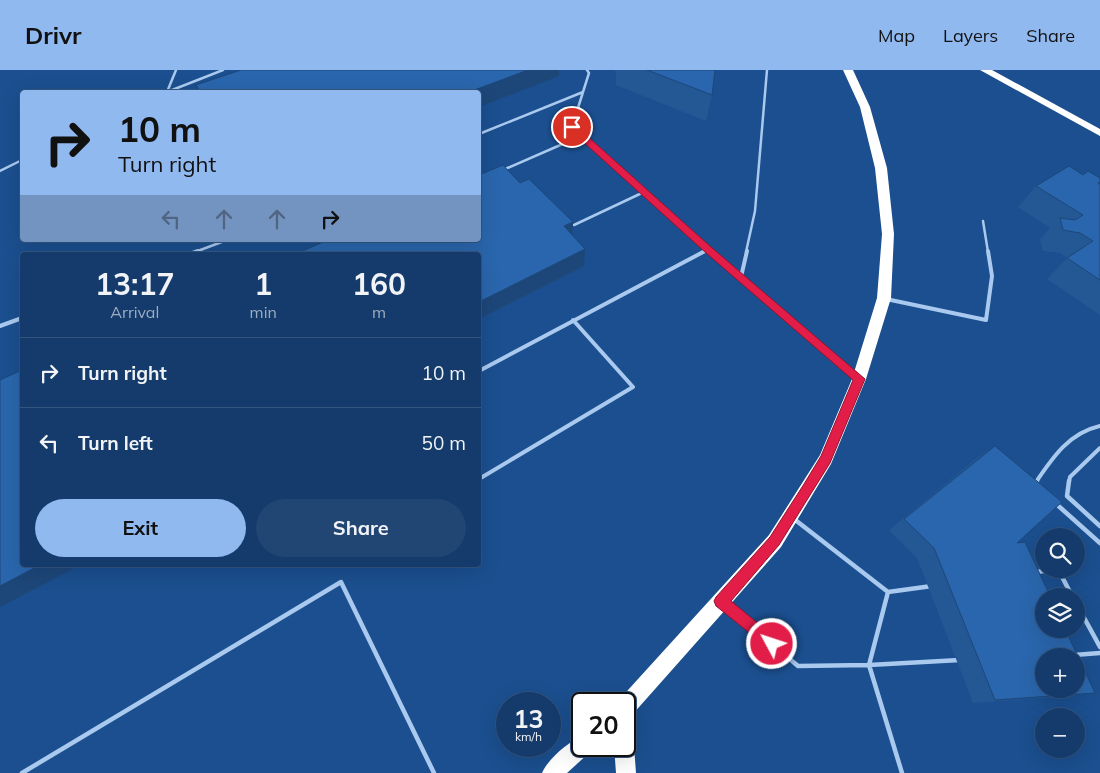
<!DOCTYPE html>
<html lang="en">
<head>
<meta charset="utf-8">
<style>
	body { margin:0; font-family:Mulish,sans-serif; background:#214673; color:#f1f3f6; height:100vh; display:flex; flex-direction:column; font-size:19px; white-space:nowrap }
	* { box-sizing:border-box; margin:0 }
	p { font-size:16px; color:#9dadc1 }
	.icon { flex:none; width:28px; height:28px; fill:none; stroke:currentColor; stroke-width:2; stroke-linecap:round; stroke-linejoin:round }
	.map { position:relative; flex:1; overflow:hidden }
	.details { position:absolute; left:20px; top:182px; width:461px; height:315px; display:flex; flex-direction:column; background:#143b6b; border-radius:5px; box-shadow:0 5px 20px #0002,0 0 0 1px #33557e }
	.details>* { flex:none }
	.banner { position:absolute; left:20px; top:20px; width:461px; height:152px; border-radius:5px; box-shadow:0 5px 20px #0002,0 0 0 1px #33557e; background:#90b9f0; color:#111; overflow:hidden }
	.tools { position:absolute; left:1035px; top:458px; display:grid; gap:10px }
	.tools a { display:grid; place-items:center; width:50px; height:50px; border-radius:50%; background:#143b6b; box-shadow:0 5px 20px #0002,0 0 0 1px #33557e; font-size:25px }
	.speed { position:absolute; left:496px; top:622px; display:flex; gap:10px; font-size:25px; font-weight:700; text-align:center }
	.speed>* { display:grid; place-content:center; width:65px; height:65px; border-radius:50%; background:#143b6b; box-shadow:0 5px 20px #0002,0 0 0 1px #33557e; line-height:1 }
	.speed small { font-size:12px; font-weight:400 }
	.speed .limit { border:2px solid #111; border-radius:8px; background:#fff; color:#111 }
	.pin { position:absolute; display:grid; place-items:center; width:42px; height:42px; color:#fff; margin:-21px; border:2px solid #fff; border-radius:50%; box-shadow:0 1px 5px #0007 }
	.me { position:absolute; width:55px; margin:-28px; rotate:310deg; stroke-linejoin:round; filter:drop-shadow(0 0 4px #0008) }
	.turn { display:flex; align-items:center; gap:18px; height:105px; padding:0 15px; font-size:22px }
	.turn .icon { width:65px; height:65px; stroke-width:2.5 }
	.turn b { display:block; font-size:35px; line-height:42px }
	.lanes { display:flex; align-items:center; height:48px; padding:0 15px; background:#0003; justify-content:center; gap:25px; direction:ltr }
	.lanes .off { opacity:.35 }
	.eta { display:flex; justify-content:space-evenly; align-items:center; height:85px; text-align:center }
	.eta b { font-size:30px; font-weight:700; line-height:35px }
	.cta { display:flex; gap:10px; margin-top:auto; padding:10px 15px }
	.cta a { flex:1; height:58px; border-radius:30px; background:#90b9f0; color:#111; font-size:20px; font-weight:700; line-height:58px; text-align:center }
	.cta a+a { background:#214673; color:#f1f3f6 }
	ul { padding:0; list-style:none }
	li { display:flex; align-items:center; gap:15px; height:70px; padding:0 15px; border-top:1px solid #33557e }
	li div { flex:1 }
	li b { display:block; font-size:19px }
	li em { font-style:normal }
	header { display:flex; align-items:center; gap:30px; box-sizing:border-box; height:70px; padding:0 25px; background:#90b9f0; color:#111 }
	header strong { font-size:24px }
	nav { display:flex; gap:28px; margin-inline-start:auto; font-size:18px }
	.map>svg:first-child { display:block }
</style>
</head>
<body>
<header>
<strong>Drivr</strong>
<nav><a>Map</a><a>Layers</a><a>Share</a></nav>
</header>
<div class="map">
<svg width="1100" height="703" viewBox="0 0 1100 703">
	<rect width="100%" height="100%" fill="#1b4f8f"/>
	<g fill="none" stroke-linecap="round" stroke-linejoin="round">
		<path stroke="#a9c9ee" stroke-width="2.5" d="M 587,0 L 589,3 L 572,57 L 708,179
			M 167,22 L 223,0
			M 167,22 L 176,0
			M 479,64 L 583,22
			M 503,100 L 581,66
			M 0,101 L 22,90
			M 983,151 L 988,182
			M 574,155 L 644,122
			M 195,182 L 227,170
			M 702,182 L 708,179 L 711,182
			M 746,182 L 755,141 L 767,0"/>
		<path stroke="#a9c9ee" stroke-width="4" d="M 710,181 L 856,306
			M 187,185 L 198,181
			M 741,207 L 747,181
			M 886,229 L 986,250 L 992,206 L 988,181
			M 0,256 L 22,248
			M 479,301 L 705,181
			M 479,409 L 633,317 L 573,250
			M 1036,412 C 1053,387 1069,363 1100,356
			M 1069,412 L 1070,407 L 1100,378"/>
		<path stroke="#a9c9ee" stroke-width="4.5" d="M 1069,411 L 1067,426 L 1100,456
			M 1035,413 L 1037,411
			M 1054,432 L 1100,473
			M 794,449 L 888,522 L 869,595 L 960,590
			M 1036,502 L 1058,499 L 1072,526
			M 888,522 L 932,516
			M 1076,533 L 1100,577
			M 724,534 L 798,596 L 869,595 L 902,703
			M 1074,585 L 1100,583
			M 22,703 L 341,512 L 434,703"/>
		<path fill="#fff" fill-rule="evenodd" d="M 843,0 L 853,0 L 870,37 L 887,98 L 894,164 L 891,228 L 866,309 L 831,394 L 781,477 L 632,645 L 625,648 L 625,634 L 617,634 L 618,631 L 769,465 L 820,385 L 852,309 L 877,228 L 882,164 L 875,98 L 860,37 Z
			M 980,0 L 992,0 L 1100,59 L 1100,66 Z
			M 582,666 L 582,676 L 592,676 L 589,683 L 567,703 L 542,703 C 548,689 568,672 582,666 Z
			M 625,667 L 631,669 L 634,676 L 636,703 L 616,703 L 614,676 L 625,676 Z"/>
	</g>
	<path fill="#245895" d="M 615,0 L 715,0 L 712,25 L 706,51 L 616,15 L 616,5 Z
		M 1083,105 L 1100,108 L 1100,113 L 1099,114 L 1100,114 L 1100,245 L 1047,209 L 1067,188 L 1060,183 L 1043,181 L 1040,169 L 1050,158 L 1018,137 L 1036,116 Z
		M 995,376 L 1017,473 L 1095,623 L 1069,626 L 973,633 L 917,488 L 889,460 L 977,388 Z"/>
	<path fill="#1d4779" d="M 528,0 L 559,0 L 559,6 L 479,37 L 479,22 L 469,22 Z
		M 573,152 L 572,170 L 564,156 Z
		M 585,179 L 584,196 L 479,249 L 479,232 Z
		M 40,495 L 80,495 L 0,537 L 0,516 Z"/>
	<path fill="#2a66ad" stroke="#1d4779" fill-rule="evenodd" d="M 241,0 L 528,0 L 469,22 L 201,22 L 196,15 Z
		M 647,0 L 715,0 L 712,25 Z
		M 503,95 L 520,113 L 529,109 L 573,152 L 564,156 L 585,179 L 479,232 L 479,185 L 293,185 L 328,170 L 479,170 L 479,105 Z
		M 1069,96 L 1083,105 L 1088,101 L 1100,108 L 1100,112 L 1098,113 L 1100,114 L 1100,210 L 1067,188 L 1093,171 L 1080,163 L 1063,160 L 1060,148 L 1075,150 L 1083,145 L 1036,116 Z
		M 22,300 L 22,495 L 40,495 L 0,516 L 0,310 Z
		M 995,376 L 1062,432 L 1017,473 L 1025,472 L 1050,526 L 1044,526 L 1044,559 L 1065,559 L 1095,623 L 995,630 L 934,478 L 904,449 ZM 1044,586 L 1076,586 L 1076,619 L 1044,619 Z"/>
	<path fill="#e11d48" stroke="#92132f" d="M 569,55 L 575,55 L 711,177 L 865,309 L 830,393 L 779,475 L 731,531 L 777,569 L 779,574 L 777,579 L 772,581 L 716,536 L 714,531 L 716,527 L 770,467 L 804,414 L 821,386 L 853,310 L 705,182 L 569,59 Z"/>
</svg>
<div class="tools">
<a><svg class="icon" aria-label="search" viewBox="0 0 24 24"><circle cx="10" cy="10" r="6"/><path d="M15 15l6 6"/></svg></a>
<a><svg class="icon" aria-label="layers" viewBox="0 0 24 24"><path d="M12 4l9 5-9 5-9-5zM3 14l9 5 9-5"/></svg></a>
<a>+</a>
<a>−</a>
</div>
<div class="speed"><div>13<small>km/h</small></div><div class="limit">20</div></div>
<div class="pin" style="left:572px;top:57px;background:#d93025"><svg class="icon" aria-label="arrive" viewBox="0 0 24 24"><path d="M6 21V4h12l-3 4 3 4H6"/></svg></div>
<svg class="me" style="left:772px;top:574px" viewBox="-20 -20 40 40"><circle r="17" fill="#e11d48" stroke="#fff" stroke-width="3"/><path d="M0-11L8 9 0 5-8 9z" fill="#fff"/></svg>
<div class="banner">
<div class="turn"><svg class="icon" aria-label="right" viewBox="0 0 24 24"><path d="M7 20v-9h11M14 6l5 5-5 5"/></svg><div><b>10 m</b>Turn right</div></div>
<div class="lanes"><svg class="icon off" aria-label="left" viewBox="0 0 24 24"><path d="M17 20v-9H6M10 6l-5 5 5 5"/></svg><svg class="icon off" aria-label="ahead" viewBox="0 0 24 24"><path d="M12 20V5M6 11l6-6 6 6"/></svg><svg class="icon off" aria-label="ahead" viewBox="0 0 24 24"><path d="M12 20V5M6 11l6-6 6 6"/></svg><svg class="icon" aria-label="right" viewBox="0 0 24 24"><path d="M7 20v-9h11M14 6l5 5-5 5"/></svg></div>
</div>
<section class="details">
<div class="eta">
<div><b>13:17</b><p>Arrival</p></div>
<div><b>1</b><p>min</p></div>
<div><b>160</b><p>m</p></div>
</div>
<ul>
<li><svg class="icon" aria-label="right" viewBox="0 0 24 24"><path d="M7 20v-9h11M14 6l5 5-5 5"/></svg><div><b>Turn right</b></div><em>10 m</em></li>
<li><svg class="icon" aria-label="left" viewBox="0 0 24 24"><path d="M17 20v-9H6M10 6l-5 5 5 5"/></svg><div><b>Turn left</b></div><em>50 m</em></li>
</ul>
<div class="cta"><a>Exit</a><a>Share</a></div>
</section>
</div>
</body>
</html>
